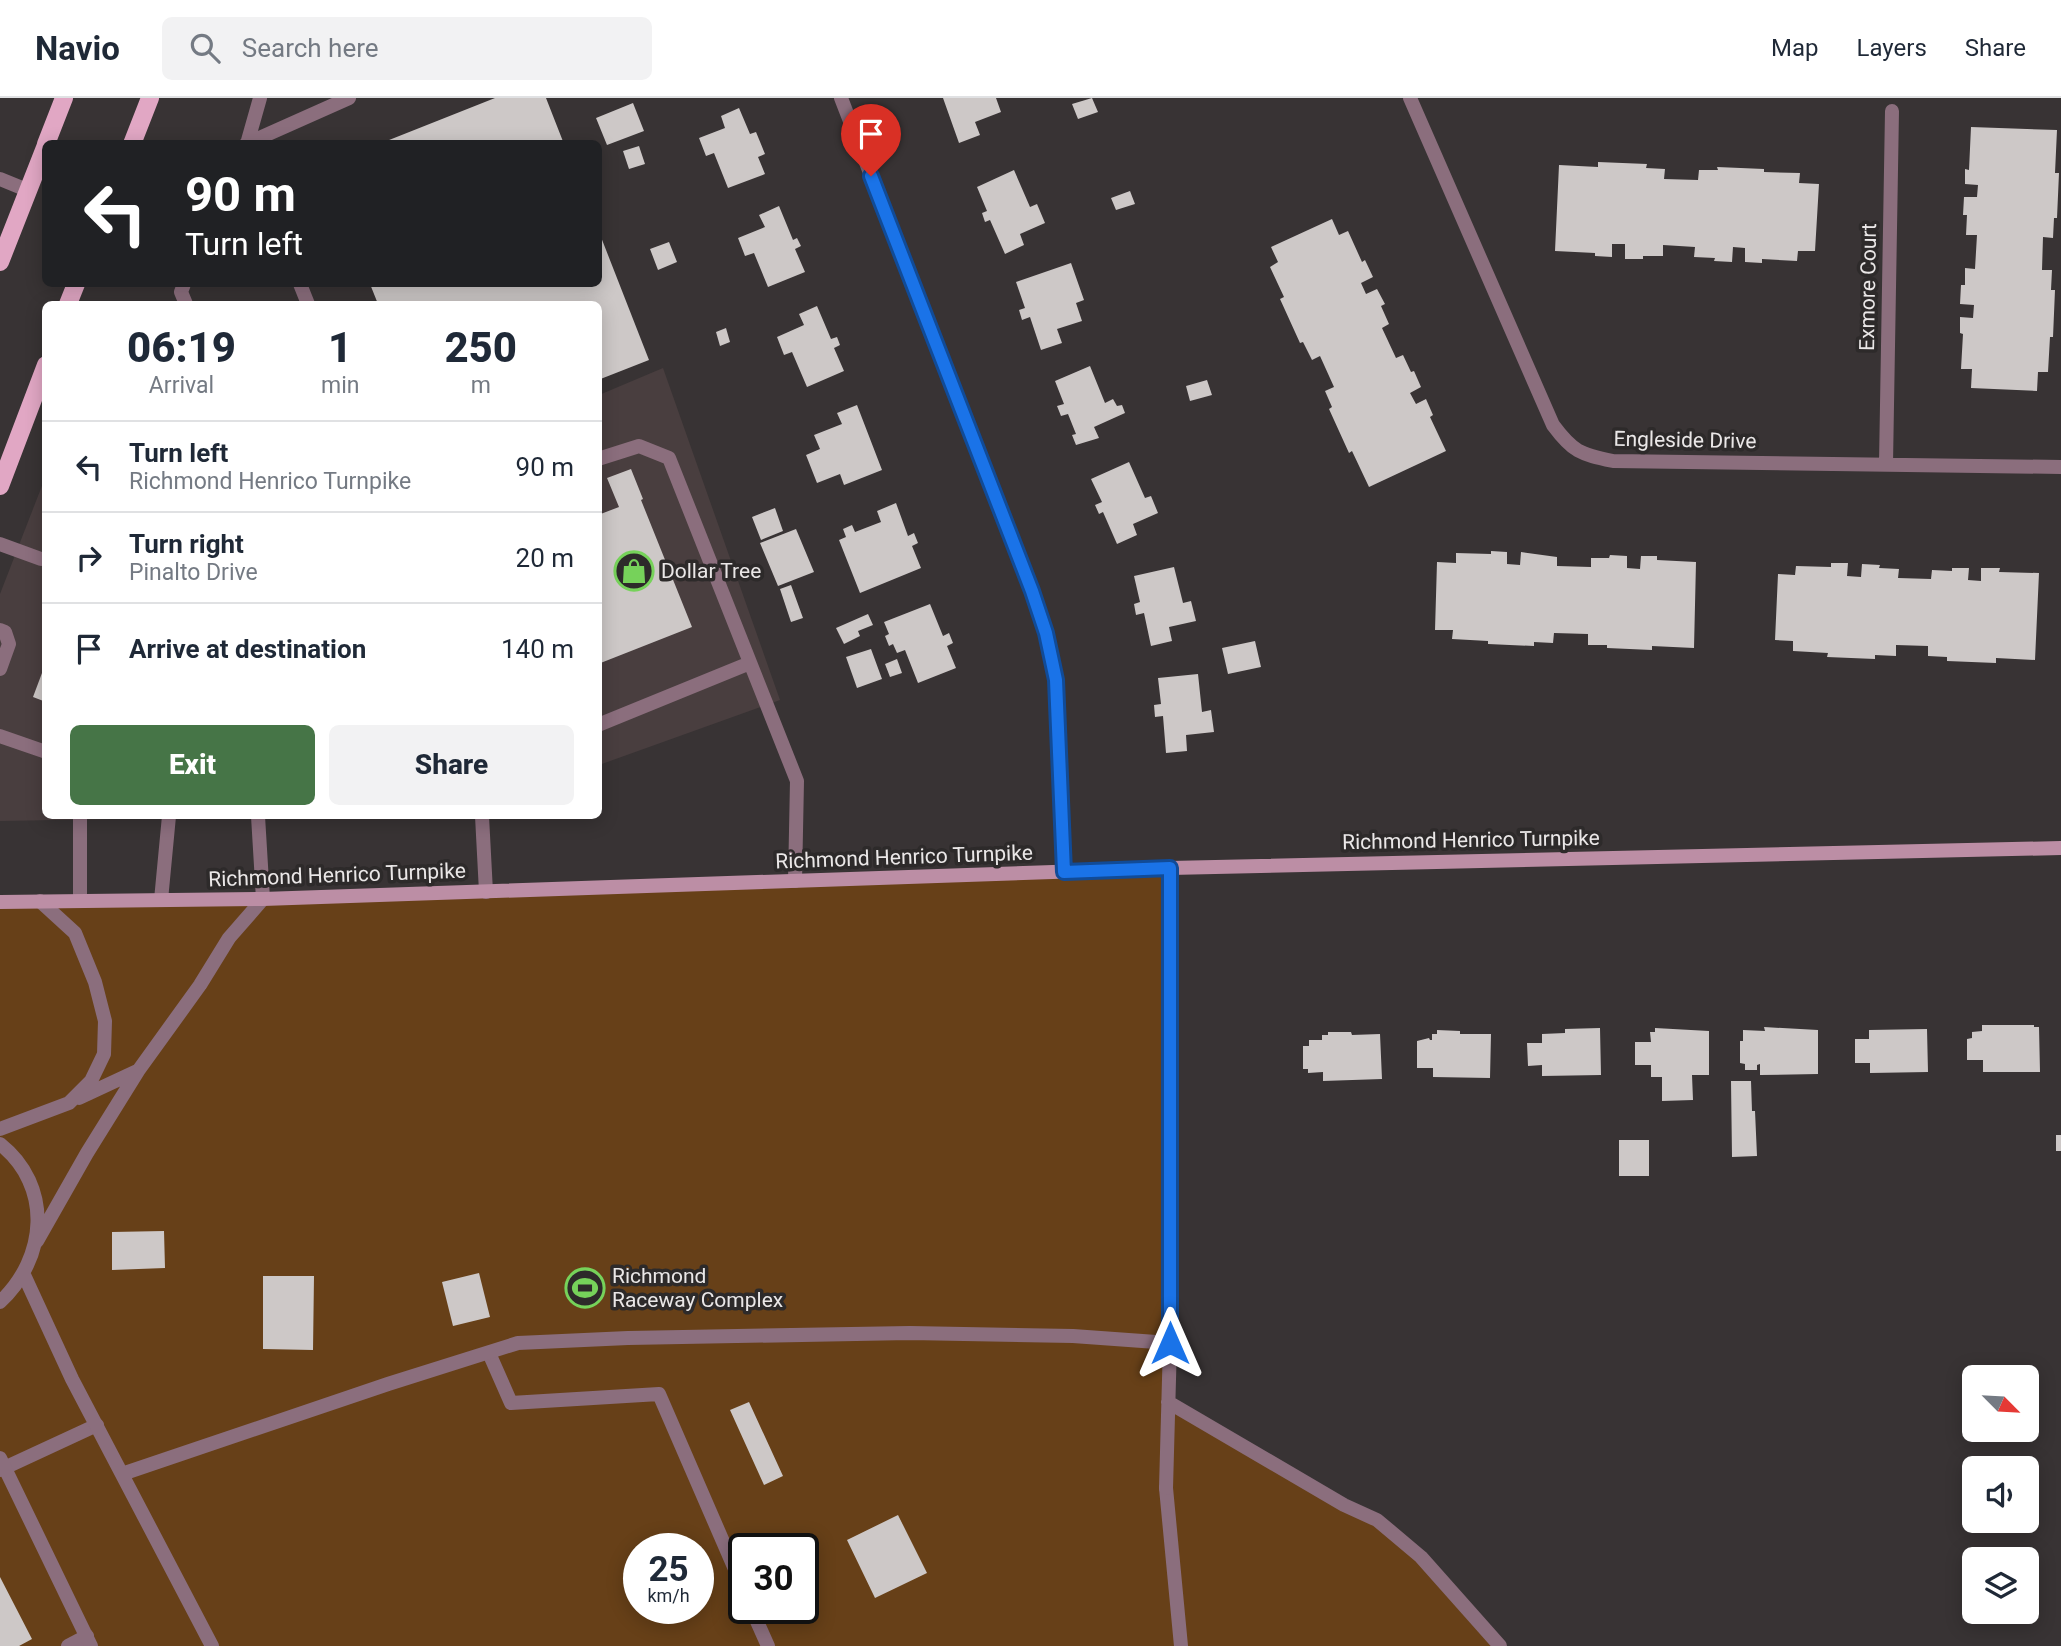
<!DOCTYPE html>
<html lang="en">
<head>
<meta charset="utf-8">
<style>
	body { margin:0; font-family:Roboto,sans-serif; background:#f2f2f3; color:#1f2937; height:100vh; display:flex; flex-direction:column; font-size:26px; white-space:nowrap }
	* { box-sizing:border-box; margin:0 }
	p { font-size:23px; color:#747a83 }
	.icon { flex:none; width:38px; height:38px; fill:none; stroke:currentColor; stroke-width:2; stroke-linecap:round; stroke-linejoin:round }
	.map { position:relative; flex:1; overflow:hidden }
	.sheet { position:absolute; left:42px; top:203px; width:560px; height:518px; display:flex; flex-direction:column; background:#fff; border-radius:10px; box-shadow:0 4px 18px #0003 }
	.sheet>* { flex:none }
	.banner { position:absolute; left:42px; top:42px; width:560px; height:147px; border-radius:10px; box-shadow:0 4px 18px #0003; background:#202124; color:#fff; overflow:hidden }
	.needle { width:46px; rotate:114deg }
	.buttons { position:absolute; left:1962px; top:1267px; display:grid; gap:14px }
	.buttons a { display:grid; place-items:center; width:77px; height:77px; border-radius:10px; background:#fff; box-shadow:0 4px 18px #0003; font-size:35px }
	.speed { position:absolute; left:623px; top:1435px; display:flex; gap:14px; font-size:35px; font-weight:700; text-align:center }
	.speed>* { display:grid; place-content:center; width:91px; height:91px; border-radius:50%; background:#fff; box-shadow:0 4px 18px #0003; line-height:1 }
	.speed small { font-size:18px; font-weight:400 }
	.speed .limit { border:4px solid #111; border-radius:10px; background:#fff; color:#111 }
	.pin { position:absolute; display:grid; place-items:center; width:60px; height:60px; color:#fff; margin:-72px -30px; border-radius:50% 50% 50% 0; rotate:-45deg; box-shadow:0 0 7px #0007 }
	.pin .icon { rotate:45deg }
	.me { position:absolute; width:77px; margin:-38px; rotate:0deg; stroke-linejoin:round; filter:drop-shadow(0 0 5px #0008) }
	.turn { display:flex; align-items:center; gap:24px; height:147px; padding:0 28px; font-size:32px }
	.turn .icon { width:91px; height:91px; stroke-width:2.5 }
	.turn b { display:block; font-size:49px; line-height:60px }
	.eta { display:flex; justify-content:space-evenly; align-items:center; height:119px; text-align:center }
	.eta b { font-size:42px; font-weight:800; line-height:49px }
	.button { display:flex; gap:14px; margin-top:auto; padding:14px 28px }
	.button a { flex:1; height:80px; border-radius:10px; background:#467547; color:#fff; font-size:28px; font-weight:800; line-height:80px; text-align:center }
	.button a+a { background:#f2f2f3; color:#1f2937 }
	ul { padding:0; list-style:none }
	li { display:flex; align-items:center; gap:21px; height:91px; padding:0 28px; border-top:2px solid #e0e1e3 }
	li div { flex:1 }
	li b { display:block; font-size:26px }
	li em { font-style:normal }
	header { display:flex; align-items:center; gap:42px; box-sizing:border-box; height:98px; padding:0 35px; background:#fff; border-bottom:2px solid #e0e1e3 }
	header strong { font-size:33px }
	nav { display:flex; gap:38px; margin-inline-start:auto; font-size:24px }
	.search { width:490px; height:63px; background:#f2f2f3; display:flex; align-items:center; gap:18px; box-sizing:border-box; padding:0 24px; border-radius:10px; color:#747a83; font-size:26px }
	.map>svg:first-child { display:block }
</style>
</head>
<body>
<header>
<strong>Navio</strong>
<div class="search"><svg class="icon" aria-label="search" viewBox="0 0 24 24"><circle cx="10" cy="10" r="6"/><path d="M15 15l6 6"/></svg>Search here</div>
<nav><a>Map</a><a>Layers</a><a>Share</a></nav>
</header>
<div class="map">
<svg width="2061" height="1548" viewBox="0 0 2061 1548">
	<rect width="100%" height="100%" fill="#383334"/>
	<path fill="#493e3f" d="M 663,270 L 780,602 L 599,667 L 599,297 Z
		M 45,380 L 46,718 L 278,718 L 0,723 L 0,496 Z"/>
	<path fill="#674018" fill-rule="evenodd" d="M 1170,770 L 1168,1304 L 1377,1422 L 1500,1548 L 0,1548 L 0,804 ZM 639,1451 L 698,1451 L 698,1510 L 639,1510 ZM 744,1451 L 803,1451 L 803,1510 L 744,1510 Z"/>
	<path fill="#cdc8c7" d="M 495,0 L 546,0 L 564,46 L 379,46 Z
		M 943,0 L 996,0 L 1001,14 L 975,24 L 980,37 L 959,45 Z
		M 1092,0 L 1098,14 L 1078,21 L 1072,6 Z
		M 633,5 L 644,33 L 607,47 L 596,20 Z
		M 739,10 L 750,36 L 756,34 L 765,56 L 758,59 L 765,76 L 728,90 L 714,55 L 706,58 L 699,40 L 725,30 L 721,18 Z
		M 1971,29 L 2057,32 L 2055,75 L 2059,75 L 2057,120 L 2054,120 L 2053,140 L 2043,139 L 2042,172 L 2052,172 L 2051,192 L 2055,192 L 2053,239 L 2050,239 L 2048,274 L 2038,274 L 2037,293 L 1971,290 L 1972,271 L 1961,271 L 1963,236 L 1960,235 L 1960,219 L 1973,220 L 1974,207 L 1960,206 L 1961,187 L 1965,187 L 1965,170 L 1975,171 L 1977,137 L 1966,137 L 1967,117 L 1963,117 L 1964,99 L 1977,99 L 1978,87 L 1965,86 L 1965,71 L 1969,72 Z
		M 639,48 L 645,66 L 629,71 L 623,53 Z
		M 1598,64 L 1647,66 L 1646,70 L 1665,71 L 1664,81 L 1698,82 L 1699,72 L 1718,72 L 1717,69 L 1764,71 L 1764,74 L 1800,75 L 1799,85 L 1819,86 L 1815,153 L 1798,153 L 1797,163 L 1762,161 L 1762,165 L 1745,164 L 1745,150 L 1733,149 L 1732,164 L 1714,163 L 1715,160 L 1694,159 L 1695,149 L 1663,147 L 1663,158 L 1643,158 L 1643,161 L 1625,161 L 1625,146 L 1612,146 L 1612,159 L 1595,158 L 1595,155 L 1555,153 L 1559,67 L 1598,69 Z
		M 1014,72 L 1030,109 L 1037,106 L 1045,125 L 1020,136 L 1024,147 L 1005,156 L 990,122 L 985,124 L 982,115 L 987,113 L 977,89 Z
		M 1130,93 L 1135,106 L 1116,112 L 1111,100 Z
		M 779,108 L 793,142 L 797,140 L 801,148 L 795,151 L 805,174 L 768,189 L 754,155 L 745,158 L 738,140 L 765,129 L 759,117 Z
		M 1332,121 L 1339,137 L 1348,133 L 1362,164 L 1365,162 L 1373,179 L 1361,185 L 1366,196 L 1377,191 L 1385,206 L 1381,208 L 1389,226 L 1382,230 L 1396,260 L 1403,257 L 1411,274 L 1414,273 L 1421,289 L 1410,295 L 1416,306 L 1426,301 L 1433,317 L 1430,319 L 1446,353 L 1369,389 L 1352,353 L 1349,355 L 1329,311 L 1332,309 L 1325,293 L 1334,289 L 1320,258 L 1312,262 L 1303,244 L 1300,245 L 1280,201 L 1284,199 L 1270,169 L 1278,164 L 1271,149 Z
		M 599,134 L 649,262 L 598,282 L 598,206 L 378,206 L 370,186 L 598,186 Z
		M 669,144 L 677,164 L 658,172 L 650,151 Z
		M 1071,165 L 1084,202 L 1076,205 L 1082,223 L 1057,231 L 1062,245 L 1041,252 L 1030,219 L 1022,222 L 1019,212 L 1025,210 L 1016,184 Z
		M 817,208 L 831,241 L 837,239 L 840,247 L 834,250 L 844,273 L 807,289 L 792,254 L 784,257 L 777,239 L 804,227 L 799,216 Z
		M 726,230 L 730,244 L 720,248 L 716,234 Z
		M 1090,268 L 1105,305 L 1113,301 L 1117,308 L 1122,307 L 1125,315 L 1094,329 L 1099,340 L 1076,347 L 1072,337 L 1076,336 L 1068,316 L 1061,318 L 1057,308 L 1064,306 L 1055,283 Z
		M 1207,282 L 1212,297 L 1190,303 L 1186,288 Z
		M 857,307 L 882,372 L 844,387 L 840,376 L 817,385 L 806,357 L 820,351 L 814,337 L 842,326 L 837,315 Z
		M 1129,364 L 1145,400 L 1151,398 L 1158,415 L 1133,426 L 1137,437 L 1117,446 L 1103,414 L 1099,416 L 1095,407 L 1102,404 L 1091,381 Z
		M 631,371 L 643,401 L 641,402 L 692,529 L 598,566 L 598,417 L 619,409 L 607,380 Z
		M 896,405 L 908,438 L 914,435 L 918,445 L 912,448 L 921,470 L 860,495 L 839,442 L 846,439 L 843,431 L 852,427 L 855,434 L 881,424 L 877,413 Z
		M 775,410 L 783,433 L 761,442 L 752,419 Z
		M 796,431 L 814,474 L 778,488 L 760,445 Z
		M 1491,453 L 1507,454 L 1507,466 L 1520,467 L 1521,454 L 1557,459 L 1557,468 L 1591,469 L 1591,460 L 1609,460 L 1610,457 L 1627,458 L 1627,470 L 1640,471 L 1641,458 L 1657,458 L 1657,462 L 1696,464 L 1694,550 L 1652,548 L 1652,552 L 1607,550 L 1607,547 L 1588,547 L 1588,536 L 1554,535 L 1553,545 L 1534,544 L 1534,548 L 1488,546 L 1488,543 L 1452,541 L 1453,532 L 1435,532 L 1437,464 L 1456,465 L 1456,455 L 1491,456 Z
		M 1831,465 L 1848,465 L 1847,478 L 1861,479 L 1862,466 L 1880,467 L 1879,470 L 1899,471 L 1898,480 L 1931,481 L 1932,472 L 1952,473 L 1952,470 L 1969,470 L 1968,482 L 1981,483 L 1981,470 L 2000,470 L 1999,474 L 2039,475 L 2035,562 L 1996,560 L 1996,565 L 1947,563 L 1947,559 L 1928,558 L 1928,548 L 1896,547 L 1896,558 L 1875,557 L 1875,561 L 1827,559 L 1828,555 L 1793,553 L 1793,543 L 1775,542 L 1778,476 L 1795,477 L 1796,468 L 1831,469 Z
		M 1174,469 L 1183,505 L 1191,503 L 1196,523 L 1169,529 L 1172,543 L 1151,548 L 1144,515 L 1136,517 L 1134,506 L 1140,504 L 1134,478 Z
		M 791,487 L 803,520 L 791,524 L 780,491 Z
		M 930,506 L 943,538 L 949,535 L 953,545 L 947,548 L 956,570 L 918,585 L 905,552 L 897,555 L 893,546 L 889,548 L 885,538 L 889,536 L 884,524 Z
		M 868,516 L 873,527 L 858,533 L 860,538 L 844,546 L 836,530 Z
		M 1255,543 L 1261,569 L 1228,576 L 1222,550 Z
		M 871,551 L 882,581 L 857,590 L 846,559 Z
		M 897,561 L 902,575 L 890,579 L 885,566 Z
		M 45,567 L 46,567 L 46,604 L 33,599 Z
		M 1198,576 L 1202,614 L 1211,612 L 1214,634 L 1186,637 L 1187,653 L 1166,655 L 1163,618 L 1155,619 L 1154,607 L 1161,606 L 1158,580 Z
		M 1982,927 L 2034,927 L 2034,929 L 2039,929 L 2040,974 L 1983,974 L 1983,962 L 1967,962 L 1967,941 L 1972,940 L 1972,934 L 1982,933 Z
		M 1764,929 L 1818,932 L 1818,976 L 1760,977 L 1760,966 L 1757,967 L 1757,972 L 1745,972 L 1745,966 L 1740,965 L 1740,943 L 1743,943 L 1743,932 L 1765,933 Z
		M 1600,930 L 1601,977 L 1542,978 L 1542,967 L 1528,968 L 1527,945 L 1542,945 L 1542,936 L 1565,935 L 1565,931 Z
		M 1655,930 L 1709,933 L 1709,977 L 1692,977 L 1693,1002 L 1662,1003 L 1662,979 L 1651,979 L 1651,967 L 1635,967 L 1635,944 L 1651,944 L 1650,934 L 1655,934 Z
		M 1927,931 L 1928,974 L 1870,975 L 1870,965 L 1855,965 L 1855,941 L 1869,941 L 1869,932 Z
		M 1437,932 L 1460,933 L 1460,936 L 1491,936 L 1490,980 L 1433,979 L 1433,970 L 1417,970 L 1417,943 L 1429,940 L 1430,942 L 1432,942 L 1432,936 L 1437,936 Z
		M 1328,934 L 1351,934 L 1352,937 L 1380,936 L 1382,981 L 1323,983 L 1323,974 L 1308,975 L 1308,971 L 1303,971 L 1303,948 L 1309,948 L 1309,942 L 1322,942 L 1322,937 L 1328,937 Z
		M 1731,983 L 1751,983 L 1752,1013 L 1755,1013 L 1757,1058 L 1732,1059 Z
		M 2056,1037 L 2061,1037 L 2061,1053 L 2056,1053 Z
		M 1619,1042 L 1649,1042 L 1649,1078 L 1619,1078 Z
		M 164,1133 L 165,1170 L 112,1172 L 112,1134 Z
		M 479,1175 L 490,1219 L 453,1228 L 442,1184 Z
		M 263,1178 L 314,1178 L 313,1252 L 263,1251 Z
		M 749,1304 L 783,1378 L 764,1387 L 730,1312 Z
		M 898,1417 L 927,1475 L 875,1500 L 847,1442 Z
		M 0,1479 L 32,1541 L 19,1548 L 0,1548 Z"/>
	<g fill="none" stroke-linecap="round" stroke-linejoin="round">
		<path stroke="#8b6e7d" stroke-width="14" d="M 246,46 L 349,0
			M 247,46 L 260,0
			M 0,81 L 27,92
			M 184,186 L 181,194 L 186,206
			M 300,186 L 308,206
			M 598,361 L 639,348 L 669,360 L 797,683 L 795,783
			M 0,446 L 41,461
			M 0,532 L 5,534 L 9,546 L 0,571
			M 598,627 L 750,565
			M 0,638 L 46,654
			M 258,718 L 263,801
			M 482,718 L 486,794
			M 161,802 L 169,718
			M 80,803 L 80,718
			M 489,1255 L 511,1305 L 659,1296 L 744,1492
			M 0,1372 L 97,1327
			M 1166,1390 L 1181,1548
			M 751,1510 L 768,1548
			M 68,1548 L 87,1538"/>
		<path stroke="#8b6e7d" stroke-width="14" d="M 841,0 L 1032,493 L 1046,535 L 1056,581 L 1064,774
			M 1410,0 L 1553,327 C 1573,354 1580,356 1613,363 L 2061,369
			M 1886,366 L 1892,13
			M 79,1000 L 137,973
			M 0,1031 L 69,1005 L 91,983 L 104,956 L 105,923 L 95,884 L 75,835 L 40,803
			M 0,1046 C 53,1088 47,1160 0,1204
			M 37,1143 L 87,1055 L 138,973 L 200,887 L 229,840 L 263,801
			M 24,1177 L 72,1281 L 212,1548
			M 1168,1304 L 1344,1407 L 1377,1422 L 1421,1459 L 1500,1548
			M 0,1360 L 91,1548
			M 122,1376 L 388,1286 L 518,1245 L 628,1240 L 910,1235 L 1073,1238 L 1170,1245
			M 1166,1390 L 1170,1245 L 1170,770"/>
		<path stroke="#bc8ea5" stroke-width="14" d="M 0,804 L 263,801 L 1170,770 L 2061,750"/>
		<path stroke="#e1a7c4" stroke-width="18" d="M 46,46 L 64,0
			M 132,46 L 150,0
			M 0,164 L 46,47
			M 68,206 L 76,186
			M 0,388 L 46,267"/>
	</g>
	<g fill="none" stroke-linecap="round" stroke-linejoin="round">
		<g stroke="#114b97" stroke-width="18">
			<path id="route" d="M 871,78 L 1032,493 L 1046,535 L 1056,582 L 1064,774 L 1170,770 L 1170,1245"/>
		</g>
		<use href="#route" stroke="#1a73e8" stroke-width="12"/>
	</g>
	<defs>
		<g id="shop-ring" transform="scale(2.0125)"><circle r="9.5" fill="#2d2a2a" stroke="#76d25a" stroke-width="1.5"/><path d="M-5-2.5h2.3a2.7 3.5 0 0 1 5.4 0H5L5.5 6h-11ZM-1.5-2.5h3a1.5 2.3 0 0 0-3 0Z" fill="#76d25a"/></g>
		<g id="stadium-ring" transform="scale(2.0125)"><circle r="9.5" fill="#2d2a2a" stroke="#76d25a" stroke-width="1.5"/><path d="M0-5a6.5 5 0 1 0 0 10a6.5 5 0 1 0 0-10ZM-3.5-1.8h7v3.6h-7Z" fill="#76d25a"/></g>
	</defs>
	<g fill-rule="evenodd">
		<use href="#shop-ring" x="634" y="473"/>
		<use href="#stadium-ring" x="585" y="1190"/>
	</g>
	<g text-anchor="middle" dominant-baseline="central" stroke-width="7" stroke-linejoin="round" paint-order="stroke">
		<g font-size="21" fill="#eae7e7" stroke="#2d2a2a">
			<text transform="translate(1868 189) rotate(-89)">Exmore Court</text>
			<text transform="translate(1685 342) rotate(1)">Engleside Drive</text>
			<text transform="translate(1471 742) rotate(-1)">Richmond Henrico Turnpike</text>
			<text transform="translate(904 759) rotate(-2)">Richmond Henrico Turnpike</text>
			<text transform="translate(337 777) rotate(-2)">Richmond Henrico Turnpike</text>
		</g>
		<g font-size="21" fill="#eae7e7" stroke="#2d2a2a" text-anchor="start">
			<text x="661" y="473">Dollar Tree</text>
			<text x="612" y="1178">Richmond<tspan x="612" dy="24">Raceway Complex</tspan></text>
		</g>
	</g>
</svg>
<div class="buttons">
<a><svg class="needle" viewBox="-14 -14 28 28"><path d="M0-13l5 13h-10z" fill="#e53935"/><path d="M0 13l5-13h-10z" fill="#747a83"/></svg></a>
<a><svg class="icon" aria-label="sound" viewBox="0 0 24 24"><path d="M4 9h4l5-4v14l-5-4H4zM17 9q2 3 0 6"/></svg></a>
<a><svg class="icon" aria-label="layers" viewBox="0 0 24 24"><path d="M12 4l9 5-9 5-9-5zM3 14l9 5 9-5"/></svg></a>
</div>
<div class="speed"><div>25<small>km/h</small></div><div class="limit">30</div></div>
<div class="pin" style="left:871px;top:78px;background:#d93025"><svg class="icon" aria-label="arrive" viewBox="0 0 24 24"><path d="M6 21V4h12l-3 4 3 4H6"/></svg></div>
<svg class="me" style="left:1170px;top:1245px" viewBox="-20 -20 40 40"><path d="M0-17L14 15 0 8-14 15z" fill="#1a73e8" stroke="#fff" stroke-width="4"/></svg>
<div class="banner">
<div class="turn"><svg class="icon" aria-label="left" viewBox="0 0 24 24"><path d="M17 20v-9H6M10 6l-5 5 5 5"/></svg><div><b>90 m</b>Turn left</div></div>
</div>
<section class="sheet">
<div class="eta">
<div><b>06:19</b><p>Arrival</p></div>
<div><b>1</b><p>min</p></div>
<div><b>250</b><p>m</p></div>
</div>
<ul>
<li><svg class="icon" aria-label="left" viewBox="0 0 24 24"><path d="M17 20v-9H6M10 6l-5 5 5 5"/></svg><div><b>Turn left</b><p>Richmond Henrico Turnpike</p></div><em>90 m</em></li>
<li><svg class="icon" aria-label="right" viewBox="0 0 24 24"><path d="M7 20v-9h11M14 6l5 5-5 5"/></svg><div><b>Turn right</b><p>Pinalto Drive</p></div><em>20 m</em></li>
<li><svg class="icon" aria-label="arrive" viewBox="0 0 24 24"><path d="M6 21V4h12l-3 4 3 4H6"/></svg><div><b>Arrive at destination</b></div><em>140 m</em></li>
</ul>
<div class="button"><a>Exit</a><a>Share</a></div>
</section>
</div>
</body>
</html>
